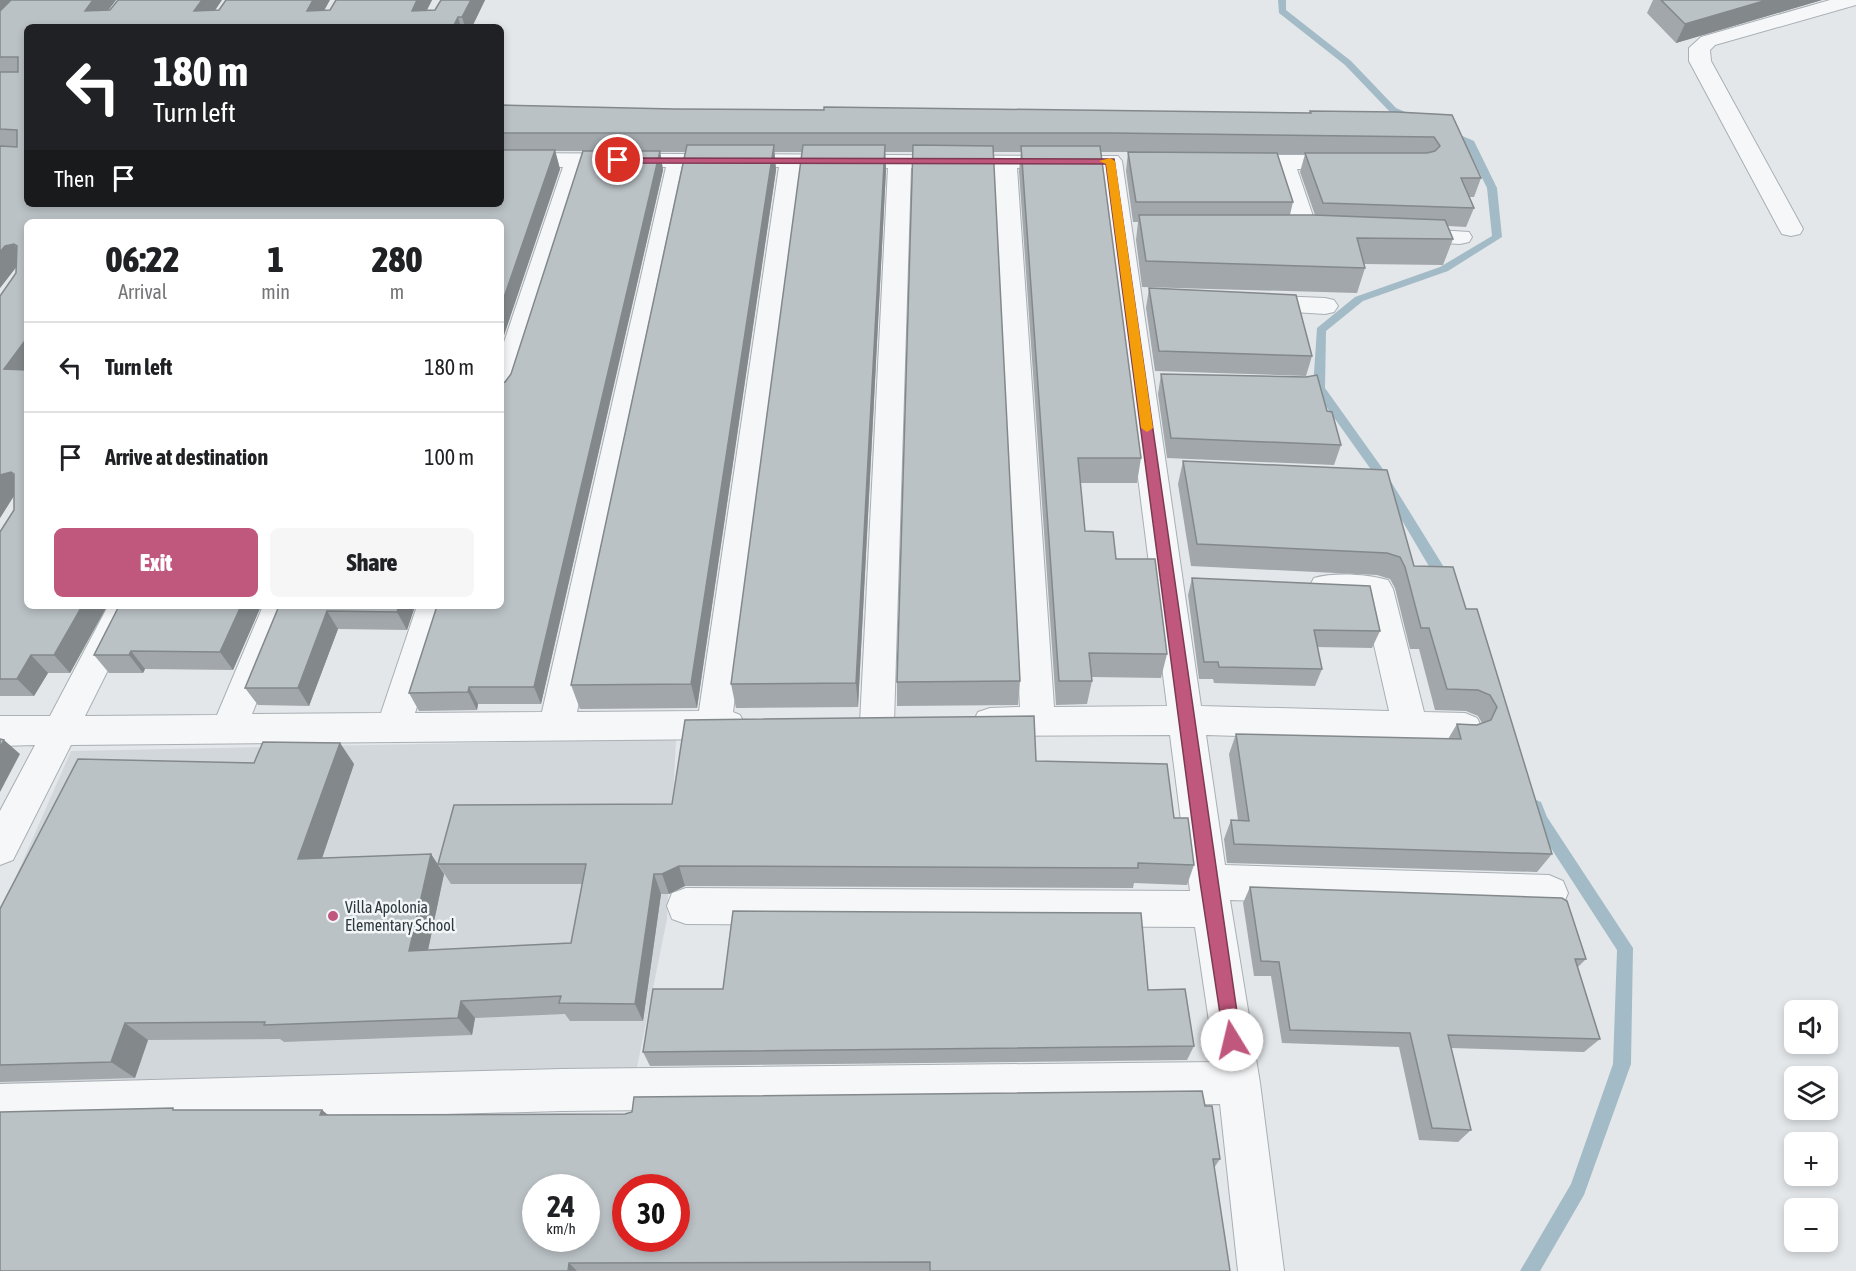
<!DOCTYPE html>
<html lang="en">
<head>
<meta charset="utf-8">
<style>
	body { margin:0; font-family:"Asap Condensed",sans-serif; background:#f6f6f6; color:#202124; height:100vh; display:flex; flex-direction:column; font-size:22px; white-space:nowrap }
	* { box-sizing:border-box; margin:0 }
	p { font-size:20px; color:#757577 }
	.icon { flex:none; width:33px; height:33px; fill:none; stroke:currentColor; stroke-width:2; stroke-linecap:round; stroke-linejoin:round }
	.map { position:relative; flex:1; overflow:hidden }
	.side { position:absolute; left:24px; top:219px; width:480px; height:390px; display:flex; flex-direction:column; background:#fff; border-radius:9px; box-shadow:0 3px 9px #0003 }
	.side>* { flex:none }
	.banner { position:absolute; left:24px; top:24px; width:480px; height:183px; border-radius:9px; box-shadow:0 3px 9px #0003; background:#202124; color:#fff; overflow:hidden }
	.fabs { position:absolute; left:1784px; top:1000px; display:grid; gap:12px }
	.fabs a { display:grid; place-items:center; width:54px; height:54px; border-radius:9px; background:#fff; box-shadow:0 3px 9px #0003; font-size:30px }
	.speed { position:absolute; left:522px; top:1174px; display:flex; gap:12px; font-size:30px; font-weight:700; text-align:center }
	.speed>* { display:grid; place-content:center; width:78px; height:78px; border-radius:50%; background:#fff; box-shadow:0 3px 9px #0003; line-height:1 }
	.speed small { font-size:15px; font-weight:400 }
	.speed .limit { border:9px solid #d22; background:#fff; color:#111 }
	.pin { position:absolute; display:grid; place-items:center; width:51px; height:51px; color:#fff; margin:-26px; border:3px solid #fff; border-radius:50%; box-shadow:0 2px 6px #0007 }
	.me { position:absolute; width:66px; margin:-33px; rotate:351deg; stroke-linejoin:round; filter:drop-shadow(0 0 4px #0008) }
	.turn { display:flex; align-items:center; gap:21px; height:126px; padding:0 30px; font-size:27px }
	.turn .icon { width:78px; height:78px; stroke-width:2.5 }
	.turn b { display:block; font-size:42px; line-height:51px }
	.then { display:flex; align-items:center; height:57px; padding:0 30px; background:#0003; gap:12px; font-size:22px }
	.eta { display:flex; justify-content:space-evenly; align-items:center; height:102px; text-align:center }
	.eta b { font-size:36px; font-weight:800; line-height:42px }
	.action { display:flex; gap:12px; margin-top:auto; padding:12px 30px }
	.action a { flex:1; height:69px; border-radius:9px; background:#c0577c; color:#fff; font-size:24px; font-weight:800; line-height:69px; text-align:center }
	.action a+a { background:#f6f6f6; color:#202124 }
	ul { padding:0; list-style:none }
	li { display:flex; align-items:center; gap:18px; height:90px; padding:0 30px; border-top:2px solid #e0e0e0 }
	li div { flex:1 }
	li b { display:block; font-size:22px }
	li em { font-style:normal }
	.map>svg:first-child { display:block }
</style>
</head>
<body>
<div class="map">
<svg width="1856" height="1271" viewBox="0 0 1856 1271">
	<rect width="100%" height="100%" fill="#e3e7ea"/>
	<path fill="#d2d7dc" d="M 676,739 L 667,919 L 635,1077 L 0,1095 L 0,913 L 71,751 Z"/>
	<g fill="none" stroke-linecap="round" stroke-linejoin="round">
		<path fill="#a3bbc6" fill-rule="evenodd" d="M 1278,0 L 1286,0 L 1286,10 L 1351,61 L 1396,108 L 1417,117 L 1417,121 L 1411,121 L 1390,112 L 1345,65 L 1279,13 Z
			M 1445,131 L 1451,131 L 1474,141 L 1497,188 L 1502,237 L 1448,271 L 1363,301 L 1326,331 L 1325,388 L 1385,472 L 1450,577 L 1452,581 L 1450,585 L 1440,585 L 1377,478 L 1313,388 L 1317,328 L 1355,297 L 1440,267 L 1492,236 L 1487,188 L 1465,143 L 1445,135 Z
			M 1536,800 L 1541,802 L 1547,817 L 1633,948 L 1631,1064 L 1584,1195 L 1540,1271 L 1520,1271 L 1571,1184 L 1613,1064 L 1617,950 L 1536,825 L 1529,807 L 1531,802 Z"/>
		<g stroke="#a9afb4" stroke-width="2">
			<path id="minor" d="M 1830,0 L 1856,0 L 1856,5 L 1715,45 L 1710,50 L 1711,61 L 1803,229 L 1800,234 L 1791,236 L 1782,234 L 1779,229 L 1689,61 L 1689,48 L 1701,37 Z
				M 501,153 L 1072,156 L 1076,161 L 1072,166 L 1017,168 L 1054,707 L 1167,706 L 1098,161 L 1102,156 L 1118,156 L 1122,161 L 1201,706 L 1389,711 L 1364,601 L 1325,599 L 1314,596 L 1309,587 L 1314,578 C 1335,572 1367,574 1388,580 L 1393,589 L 1424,712 L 1465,713 L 1477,718 L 1482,728 L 1477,738 L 1465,743 L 1206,735 L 1225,865 L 1549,875 L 1563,881 L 1568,893 L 1563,905 L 1549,911 L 1230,900 L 1260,1083 L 1284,1271 L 1238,1271 L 1220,1104 L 561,1111 L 0,1126 L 0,1084 L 561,1069 L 1215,1062 L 1195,927 L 686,924 L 672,919 L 667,906 L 672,893 L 686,888 L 1190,891 L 1170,735 L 990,736 L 978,732 L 973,722 L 978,712 L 990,708 L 1020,707 L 994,168 L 911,168 L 894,723 L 889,733 L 877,737 L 865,733 L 860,723 L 888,168 L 803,168 L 733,712 L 740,715 L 745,725 L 740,735 L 728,739 L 71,745 L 13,860 L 0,865 L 0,811 L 35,745 L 0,746 L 0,716 L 50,716 L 108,606 L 140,606 L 85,716 L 217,715 L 263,606 L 295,606 L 252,714 L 381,713 L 417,606 L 449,606 L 415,713 L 542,712 L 666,167 L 586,167 L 515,392 L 511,399 L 501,401 L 501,351 L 563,167 L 501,167 ZM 689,167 L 779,167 L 699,711 L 577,712 Z
				M 1235,155 L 1349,155 L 1357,157 L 1361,162 L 1357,167 L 1349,169 L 1297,169 L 1318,231 L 1315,236 L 1306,238 L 1297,236 L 1294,231 L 1274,169 L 1227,167 L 1223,162 L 1227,157 Z
				M 1407,228 L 1469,232 L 1472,237 L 1469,242 L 1460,244 L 1398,240 L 1395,235 L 1398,230 Z
				M 1254,295 L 1325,298 L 1334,300 L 1338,306 L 1334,312 L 1325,314 L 1245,309 L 1241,303 L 1245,297 Z"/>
		</g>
		<use href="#minor" fill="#f6f7f9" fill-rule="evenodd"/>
	</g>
	<path fill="#a1a7aa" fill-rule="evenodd" d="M 0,0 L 116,0 L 108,10 L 330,10 L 336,0 L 432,0 L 427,10 L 435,10 L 441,0 L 485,0 L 472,27 L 27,27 L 27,204 L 206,204 L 206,205 L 326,205 L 501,204 L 501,105 L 674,109 L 1309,113 L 1310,111 L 1452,115 L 1481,178 L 1474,197 L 1469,197 L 1474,208 L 1466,227 L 1448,226 L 1453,239 L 1443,265 L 1364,264 L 1365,268 L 1357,293 L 1142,287 L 1136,240 L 1138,222 L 1133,222 L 1126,171 L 1128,152 L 1101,152 L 1141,458 L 1137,483 L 1080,483 L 1085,531 L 1116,559 L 1167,654 L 1161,678 L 1091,677 L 1092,681 L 1087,704 L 1056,705 L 1019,171 L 1021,152 L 993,152 L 1020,681 L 1018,705 L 897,706 L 897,682 L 913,152 L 885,152 L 886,170 L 858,707 L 736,708 L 731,684 L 802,152 L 774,152 L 776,170 L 697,708 L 580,709 L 571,685 L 685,152 L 660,152 L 663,170 L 541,704 L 478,704 L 477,710 L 419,711 L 409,693 L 437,606 L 505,382 L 511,374 L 583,151 L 555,151 L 560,169 L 501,344 L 501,222 L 27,222 L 27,606 L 107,606 L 70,673 L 48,673 L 34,696 L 0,696 L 0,532 L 14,510 L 14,496 L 0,518 L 16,267 L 0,288 ZM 1277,154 L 1305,154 L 1300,172 L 1315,215 L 1290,215 L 1293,202 Z
		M 1653,0 L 1822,0 L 1676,43 L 1647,13 Z
		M 1149,288 L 1312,356 L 1306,376 L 1155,371 L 1146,308 Z
		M 1161,374 L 1327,411 L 1341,445 L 1334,465 L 1167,458 L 1158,394 Z
		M 1183,461 L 1387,470 L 1414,566 L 1466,609 L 1552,854 L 1537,872 L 1227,863 L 1224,839 L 1231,820 L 1238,820 L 1229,754 L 1236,734 L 1448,739 L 1457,724 L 1477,725 L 1482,723 L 1478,716 L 1466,711 L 1435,710 L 1419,649 L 1410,649 L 1395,588 L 1390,579 L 1377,575 L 1191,566 L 1178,484 Z
		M 1192,578 L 1380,631 L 1372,648 L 1317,647 L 1322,669 L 1315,686 L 1214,683 L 1213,679 L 1199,679 L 1188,595 Z
		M 119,606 L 261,606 L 233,670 L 145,669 L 143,673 L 109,673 L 94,655 Z
		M 279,606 L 415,606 L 407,630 L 338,629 L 309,706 L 258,705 L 245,688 Z
		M 340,743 L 354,764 L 322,858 L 431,854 L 444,874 L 428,950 L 571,943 L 582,884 L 451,884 L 438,864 L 672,804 L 1036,761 L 1174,818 L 1194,865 L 1187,885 L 1134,883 L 1133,888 L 685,886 L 669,894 L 661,894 L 643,1021 L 570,1021 L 565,1014 L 475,1018 L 472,1035 L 284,1042 L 280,1039 L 148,1040 L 135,1078 L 0,1082 L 0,909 L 254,763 Z
		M 1250,887 L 1586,959 L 1578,967 L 1600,1039 L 1584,1052 L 1451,1048 L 1471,1130 L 1458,1142 L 1419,1140 L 1399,1047 L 1282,1043 L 1271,976 L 1254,976 L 1243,903 Z
		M 723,989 L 1148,990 L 1194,1046 L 1187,1060 L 650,1066 L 643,1052 Z
		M 1205,1106 L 1220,1159 L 1214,1168 L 1230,1271 L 0,1271 L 177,1110 L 322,1110 L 328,1115 L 625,1114 Z"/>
	<path fill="#83888b" d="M 0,0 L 12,0 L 0,12 Z
		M 93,0 L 116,0 L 96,27 L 85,11 Z
		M 202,0 L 222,0 L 204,27 L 194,11 Z
		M 313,0 L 330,0 L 315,27 L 307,11 Z
		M 417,0 L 432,0 L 418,27 L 412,11 Z
		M 471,0 L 485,0 L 472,27 L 465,27 L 462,17 Z
		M 1767,0 L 1822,0 L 1676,43 L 1685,24 Z
		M 458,17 L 461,27 L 453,27 Z
		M 774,145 L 776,170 L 697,708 L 691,684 Z
		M 885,145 L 886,170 L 858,707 L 856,683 Z
		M 555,150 L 560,169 L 501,344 L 501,306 Z
		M 660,151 L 663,170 L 541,704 L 534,687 Z
		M 14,244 L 27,263 L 18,265 L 0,288 L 0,252 L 5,246 Z
		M 27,338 L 27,376 L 4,369 Z
		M 11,472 L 26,491 L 15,494 L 0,518 L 0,475 Z
		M 82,606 L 107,606 L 70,673 L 54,655 Z
		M 241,606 L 261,606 L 233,670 L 220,652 Z
		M 399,606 L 415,606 L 407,630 L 397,612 Z
		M 327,611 L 338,629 L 309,706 L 298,688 Z
		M 131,651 L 145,669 L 143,673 L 129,655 Z
		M 31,655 L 48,673 L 34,696 L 17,679 Z
		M 469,687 L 478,704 L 477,710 L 468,692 Z
		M 4,740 L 20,754 L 0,792 L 0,747 Z
		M 340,743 L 354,764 L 315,879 L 298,859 Z
		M 431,854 L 444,874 L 424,969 L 409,951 Z
		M 679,866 L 685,886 L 669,894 L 662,874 Z
		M 654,874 L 661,894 L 643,1021 L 635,1004 Z
		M 461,1001 L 475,1018 L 472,1035 L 458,1018 Z
		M 125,1023 L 148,1040 L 135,1078 L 111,1062 Z
		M 322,1110 L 340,1125 L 320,1115 Z
		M 569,1263 L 577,1271 L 568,1271 Z"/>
	<path fill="#bbc2c6" stroke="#83888b" stroke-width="1.5" fill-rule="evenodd" d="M 11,0 L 93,0 L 85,11 L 110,10 L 118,0 L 202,0 L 194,11 L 219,10 L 226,0 L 313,0 L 307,11 L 330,10 L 336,0 L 417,0 L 412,11 L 435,10 L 441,0 L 471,0 L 462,17 L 458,17 L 453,27 L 27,27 L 27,204 L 38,204 L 38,205 L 192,204 L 210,205 L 211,204 L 307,204 L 326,205 L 327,204 L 451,205 L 451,204 L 501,204 L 501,150 L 555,150 L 501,306 L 501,222 L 27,222 L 27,338 L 4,369 L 27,370 L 27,606 L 82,606 L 54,655 L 31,655 L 17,679 L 0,679 L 0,532 L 14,510 L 14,474 L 11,472 L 0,475 L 0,296 L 16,273 L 17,246 L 14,244 L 5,246 L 0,252 L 0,146 L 17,147 L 17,130 L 0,129 L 0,72 L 18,72 L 18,57 L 0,57 L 0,11 Z
		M 1661,0 L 1767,0 L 1685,24 Z
		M 501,105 L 674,109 L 824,110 L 824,107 L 1311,113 L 1310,111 L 1397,112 L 1452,115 L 1481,178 L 1461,178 L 1474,208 L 1323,203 L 1305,153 L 1427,153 L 1435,151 L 1440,146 L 1434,137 L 1112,133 L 501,133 Z
		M 687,145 L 774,145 L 691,684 L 571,685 Z
		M 803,145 L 885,145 L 856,683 L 731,684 Z
		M 913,145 L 993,146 L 1020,681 L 897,682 Z
		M 1021,146 L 1100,146 L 1141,458 L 1078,458 L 1085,531 L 1113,532 L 1116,559 L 1155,559 L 1167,654 L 1089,653 L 1092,681 L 1059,681 Z
		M 583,151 L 660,151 L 534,687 L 469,687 L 468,692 L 409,693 L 437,606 L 501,606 L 501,383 L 505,382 L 511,374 Z
		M 1128,152 L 1277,153 L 1293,202 L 1136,202 Z
		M 1139,215 L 1313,215 L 1445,220 L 1453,239 L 1357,238 L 1365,268 L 1146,261 Z
		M 1149,288 L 1296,295 L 1312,356 L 1159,351 Z
		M 1161,374 L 1306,377 L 1317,375 L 1327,411 L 1332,412 L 1341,445 L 1171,438 Z
		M 1183,461 L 1387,470 L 1414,566 L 1453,567 L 1466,609 L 1477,609 L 1552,854 L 1234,844 L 1231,820 L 1249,821 L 1236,734 L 1461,739 L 1457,724 L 1477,725 L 1491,720 L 1497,707 L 1490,695 L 1478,690 L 1447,689 L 1429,628 L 1421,628 L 1405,567 L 1400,557 L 1387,553 L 1197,544 Z
		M 1192,578 L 1370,586 L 1380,631 L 1314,630 L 1322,669 L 1219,667 L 1218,662 L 1204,662 Z
		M 119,606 L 241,606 L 220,652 L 131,651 L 129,655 L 94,655 Z
		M 279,606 L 399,606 L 397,612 L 327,611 L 298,688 L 245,688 Z
		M 1034,716 L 1036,761 L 1167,764 L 1174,818 L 1188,818 L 1194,865 L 1138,863 L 1138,868 L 679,866 L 662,874 L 654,874 L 635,1004 L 559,1003 L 561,996 L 461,1001 L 458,1018 L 264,1025 L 265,1022 L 125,1023 L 111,1062 L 0,1065 L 0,909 L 78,759 L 254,763 L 263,742 L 340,743 L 298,859 L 431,854 L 409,951 L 571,943 L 586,864 L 438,864 L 454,805 L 672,804 L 685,720 Z
		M 0,739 L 4,740 L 0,747 Z
		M 1250,887 L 1562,898 L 1567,901 L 1586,959 L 1575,959 L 1600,1039 L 1448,1035 L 1471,1130 L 1432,1128 L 1410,1033 L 1290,1030 L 1279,962 L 1261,961 Z
		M 733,911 L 1141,913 L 1148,990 L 1185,989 L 1194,1046 L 643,1052 L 653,989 L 723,989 Z
		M 1202,1091 L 1205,1106 L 1212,1106 L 1220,1159 L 1213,1159 L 1230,1271 L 930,1271 L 930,1262 L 569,1263 L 568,1271 L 0,1271 L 0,1112 L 173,1108 L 173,1110 L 322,1110 L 320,1115 L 625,1114 L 632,1112 L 634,1097 ZM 536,1188 L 586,1188 L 586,1239 L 536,1239 ZM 626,1188 L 676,1188 L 676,1239 L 626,1239 Z"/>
	<path fill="#c0577c" stroke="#7d3951" stroke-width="1.5" d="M 614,158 L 1114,159 L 1241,1040 L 1238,1046 L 1232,1048 L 1226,1046 L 1224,1040 L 1200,882 L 1106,164 L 618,163 L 613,160 Z"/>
	<path fill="#f59e0b" d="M 1110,158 L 1115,161 L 1153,428 L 1147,432 L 1141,428 L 1106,164 L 1099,161 Z"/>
	<circle fill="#c0577c" stroke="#f3f6f7" stroke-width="2" cx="333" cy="916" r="6"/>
	<g text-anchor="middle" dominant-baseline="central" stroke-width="5" stroke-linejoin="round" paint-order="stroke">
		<g font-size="16" fill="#2d3840" stroke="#f3f6f7" text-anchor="start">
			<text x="345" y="907">Villa Apolonia<tspan x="345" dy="18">Elementary School</tspan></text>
		</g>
	</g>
</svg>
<div class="fabs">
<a><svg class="icon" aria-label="sound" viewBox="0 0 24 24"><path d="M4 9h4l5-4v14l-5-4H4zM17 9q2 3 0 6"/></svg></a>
<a><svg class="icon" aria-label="layers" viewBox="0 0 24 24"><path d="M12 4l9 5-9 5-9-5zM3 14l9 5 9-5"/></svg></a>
<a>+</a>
<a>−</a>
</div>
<div class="speed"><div>24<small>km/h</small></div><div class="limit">30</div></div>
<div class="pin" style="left:618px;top:160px;background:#d93025"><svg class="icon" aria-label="arrive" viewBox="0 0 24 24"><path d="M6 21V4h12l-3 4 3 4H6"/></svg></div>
<svg class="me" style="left:1232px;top:1040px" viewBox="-20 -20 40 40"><circle r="19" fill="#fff"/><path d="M0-13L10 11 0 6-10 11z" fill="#c0577c"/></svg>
<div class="banner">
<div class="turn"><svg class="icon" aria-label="left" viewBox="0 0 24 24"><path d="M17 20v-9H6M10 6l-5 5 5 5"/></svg><div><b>180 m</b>Turn left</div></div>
<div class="then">Then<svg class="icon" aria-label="arrive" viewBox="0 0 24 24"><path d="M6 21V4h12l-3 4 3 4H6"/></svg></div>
</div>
<section class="side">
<div class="eta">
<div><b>06:22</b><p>Arrival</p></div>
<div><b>1</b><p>min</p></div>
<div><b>280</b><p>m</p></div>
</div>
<ul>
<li><svg class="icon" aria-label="left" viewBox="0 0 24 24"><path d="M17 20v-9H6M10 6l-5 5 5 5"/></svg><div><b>Turn left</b></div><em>180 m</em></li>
<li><svg class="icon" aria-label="arrive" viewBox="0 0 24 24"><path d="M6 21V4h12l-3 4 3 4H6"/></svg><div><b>Arrive at destination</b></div><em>100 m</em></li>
</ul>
<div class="action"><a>Exit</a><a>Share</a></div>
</section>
</div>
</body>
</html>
